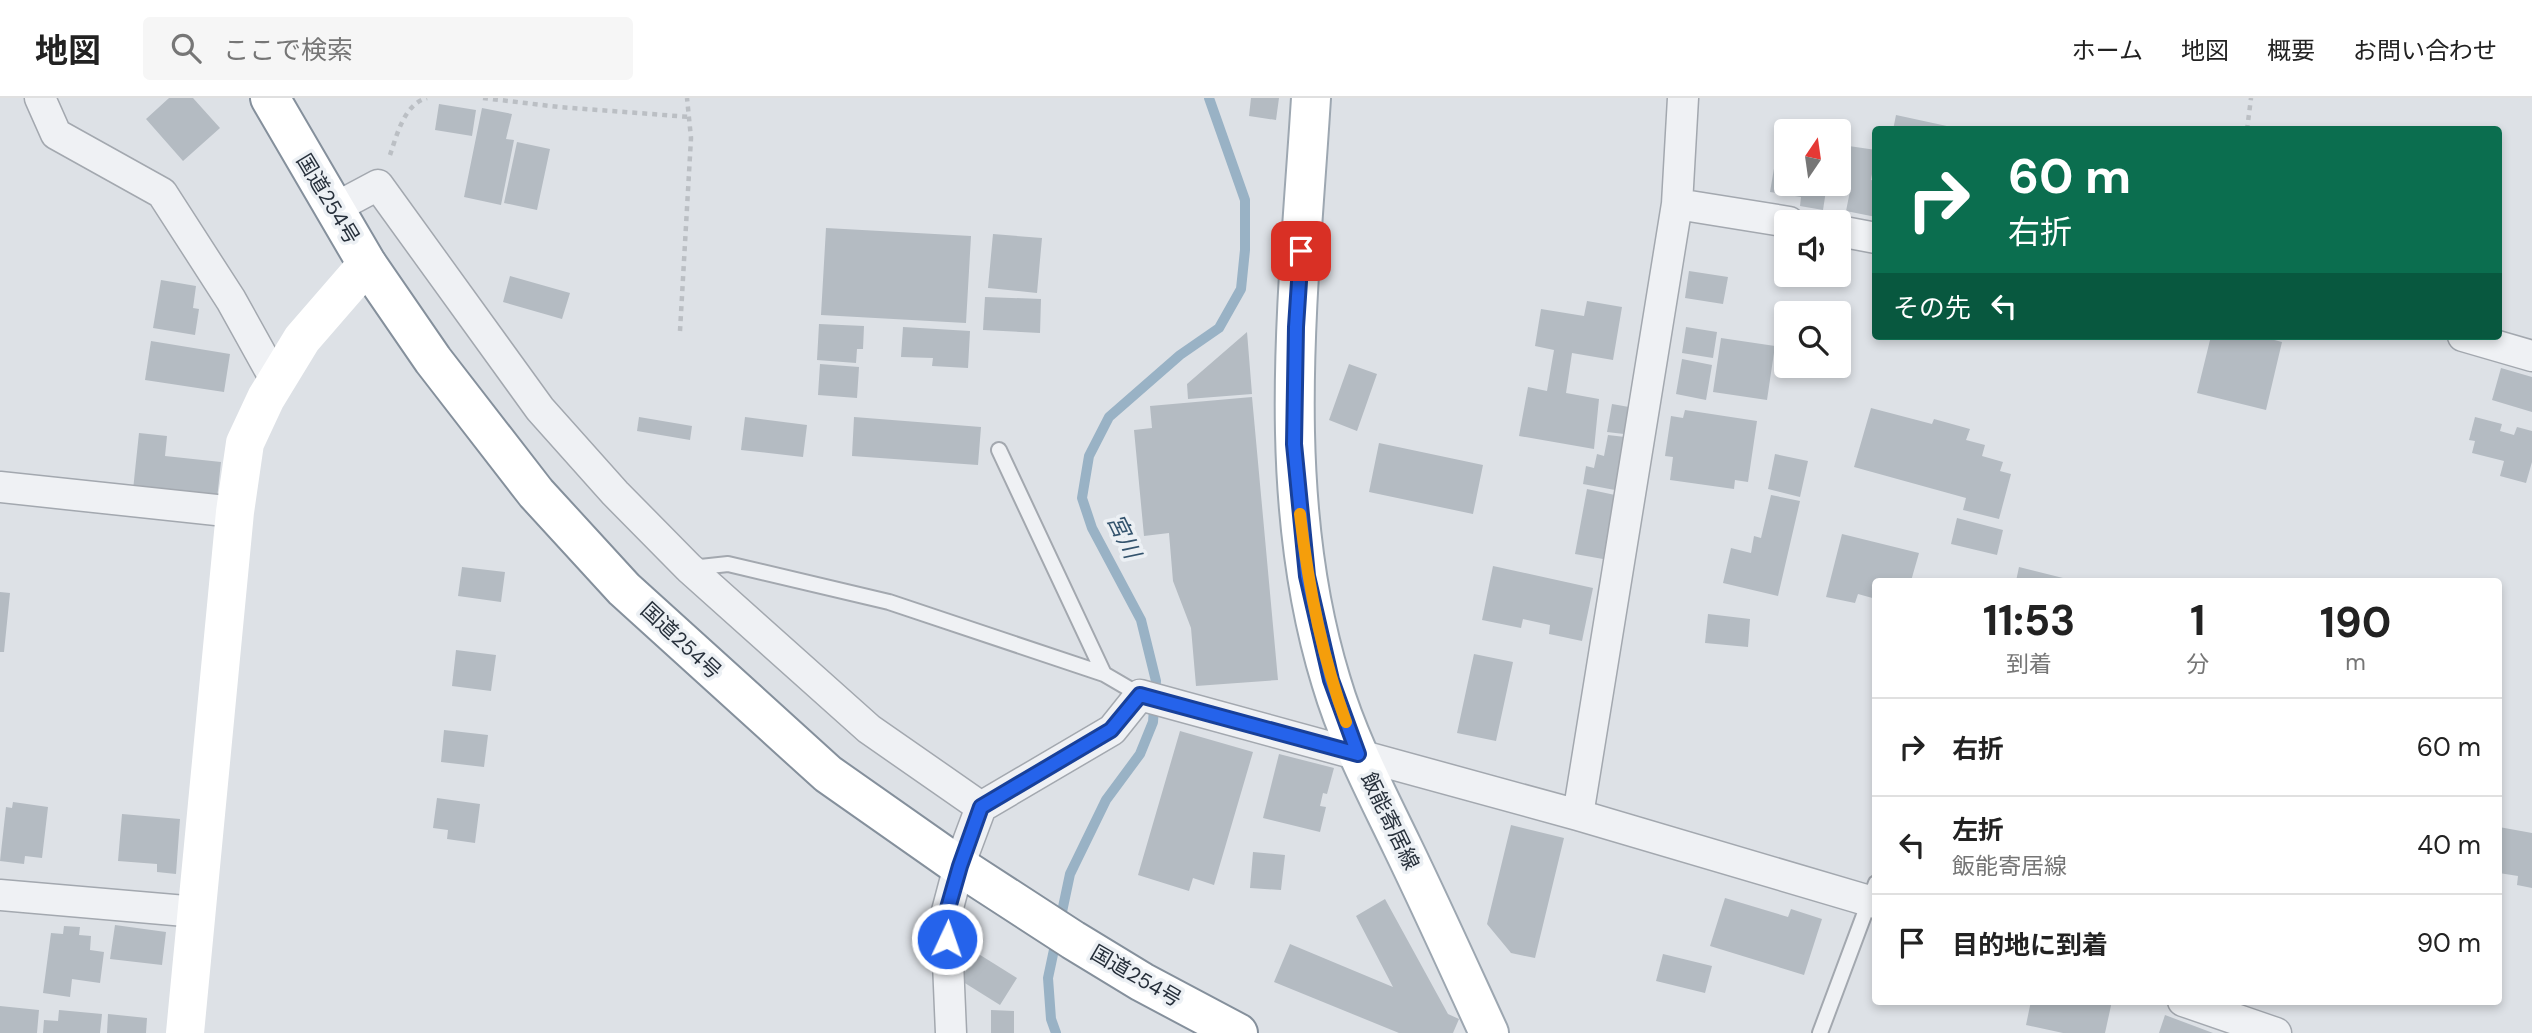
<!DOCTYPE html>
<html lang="ja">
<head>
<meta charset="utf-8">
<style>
	body { margin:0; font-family:"DM Sans","Noto Sans JP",sans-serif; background:#f6f6f6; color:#222; height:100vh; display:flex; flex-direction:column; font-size:26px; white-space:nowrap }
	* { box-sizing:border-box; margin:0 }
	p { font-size:23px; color:#767676 }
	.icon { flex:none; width:38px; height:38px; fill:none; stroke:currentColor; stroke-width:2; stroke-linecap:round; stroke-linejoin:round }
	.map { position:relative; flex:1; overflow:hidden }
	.side { position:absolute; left:1872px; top:480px; width:630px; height:427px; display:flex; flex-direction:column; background:#fff; border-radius:7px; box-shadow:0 4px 10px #0003 }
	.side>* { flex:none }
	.top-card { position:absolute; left:1872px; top:28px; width:630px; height:214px; border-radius:7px; box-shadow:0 4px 10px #0003; background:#0b6e4f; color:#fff; overflow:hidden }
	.needle { width:46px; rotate:13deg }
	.tools { position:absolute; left:1774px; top:21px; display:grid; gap:14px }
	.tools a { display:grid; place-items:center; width:77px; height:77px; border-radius:7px; background:#fff; box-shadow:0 4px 10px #0003; font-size:35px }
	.pin { position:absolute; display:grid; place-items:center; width:60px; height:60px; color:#fff; margin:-30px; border-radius:14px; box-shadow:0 4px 10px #0006 }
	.me { position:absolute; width:77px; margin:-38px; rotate:3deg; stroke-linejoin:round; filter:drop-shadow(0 0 5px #0008) }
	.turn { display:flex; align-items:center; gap:24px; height:147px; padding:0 21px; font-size:32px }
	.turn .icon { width:91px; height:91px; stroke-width:2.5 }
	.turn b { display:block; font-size:49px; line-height:60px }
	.then { display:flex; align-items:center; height:66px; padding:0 21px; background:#0003; gap:14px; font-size:26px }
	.eta { display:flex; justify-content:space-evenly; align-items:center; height:119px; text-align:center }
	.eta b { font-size:42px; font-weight:700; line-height:49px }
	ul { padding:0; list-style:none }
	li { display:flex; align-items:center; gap:21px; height:98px; padding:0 21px; border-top:2px solid #e0e0e0 }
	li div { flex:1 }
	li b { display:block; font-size:26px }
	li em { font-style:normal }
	header { display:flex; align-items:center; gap:42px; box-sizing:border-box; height:98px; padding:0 35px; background:#fff; border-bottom:2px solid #e0e0e0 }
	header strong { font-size:33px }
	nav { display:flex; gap:38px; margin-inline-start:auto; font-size:24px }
	.search { width:490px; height:63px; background:#f6f6f6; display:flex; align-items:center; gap:18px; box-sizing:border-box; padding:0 24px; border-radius:7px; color:#767676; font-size:26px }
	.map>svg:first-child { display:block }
</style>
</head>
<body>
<header>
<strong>地図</strong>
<div class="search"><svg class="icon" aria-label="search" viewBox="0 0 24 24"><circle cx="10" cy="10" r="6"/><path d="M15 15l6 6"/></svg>ここで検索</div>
<nav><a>ホーム</a><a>地図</a><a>概要</a><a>お問い合わせ</a></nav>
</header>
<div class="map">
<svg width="2532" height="935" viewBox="0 0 2532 935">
	<rect width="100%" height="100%" fill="#dde1e6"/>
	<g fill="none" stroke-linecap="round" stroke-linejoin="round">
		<path stroke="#99b2c5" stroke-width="10" d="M 1056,935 L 1051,921 L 1048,880 L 1070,776 L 1106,702 L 1140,656 L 1153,624 L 1156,583 L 1141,522 L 1092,430 L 1082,400 L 1089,358 L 1109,319 L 1180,257 L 1219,230 L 1241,191 L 1245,152 L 1245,102 L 1209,0"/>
	</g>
	<path fill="#b4bbc2" d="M 169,0 L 193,0 L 220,30 L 183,63 L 146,21 Z
		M 1251,0 L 1279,0 L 1276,22 L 1249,18 Z
		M 439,6 L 476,12 L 472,38 L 435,32 Z
		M 482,10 L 512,16 L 506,41 L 514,42 L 501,107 L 464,99 Z
		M 1896,17 L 1956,30 L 1955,32 L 1893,32 Z
		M 517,44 L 550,51 L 537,112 L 504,105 Z
		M 1778,47 L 1787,48 L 1787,86 L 1827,86 L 1823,112 L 1800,108 L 1801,99 L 1770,94 Z
		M 1842,47 L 1876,52 L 1871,82 L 1876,83 L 1876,119 L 1846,113 L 1850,93 L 1833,89 L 1834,86 L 1839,86 L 1839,60 Z
		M 826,130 L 971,138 L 966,225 L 821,217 Z
		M 993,136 L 1042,140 L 1037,195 L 988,190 Z
		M 1689,173 L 1728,179 L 1723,206 L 1685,200 Z
		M 510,178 L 570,195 L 562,221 L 503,204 Z
		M 161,182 L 196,188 L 193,210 L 199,211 L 195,237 L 153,230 Z
		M 985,199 L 1041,201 L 1040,235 L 983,232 Z
		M 1587,203 L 1622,209 L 1613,262 L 1572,255 L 1566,295 L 1599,301 L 1594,351 L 1519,338 L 1528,289 L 1547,293 L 1554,252 L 1535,248 L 1541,211 L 1584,218 Z
		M 819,226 L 864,228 L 863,251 L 857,251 L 856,265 L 817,262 Z
		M 903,229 L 970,233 L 968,270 L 932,268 L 933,260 L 901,259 Z
		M 1686,229 L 1717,234 L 1713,260 L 1682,255 Z
		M 1247,234 L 1252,296 L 1188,301 L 1187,286 Z
		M 2211,238 L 2259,238 L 2282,244 L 2266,312 L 2197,295 Z
		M 1721,240 L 1775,248 L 1767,302 L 1713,294 Z
		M 151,243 L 230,256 L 224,294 L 145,282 Z
		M 1682,261 L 1712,267 L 1706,302 L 1676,296 Z
		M 820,266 L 859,269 L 857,300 L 818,297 Z
		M 1349,266 L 1377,276 L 1357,333 L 1329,322 Z
		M 2501,270 L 2532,279 L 2532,314 L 2492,302 Z
		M 1252,299 L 1278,582 L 1196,588 L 1191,530 L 1173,483 L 1169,435 L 1144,438 L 1134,332 L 1152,330 L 1150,308 Z
		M 1612,306 L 1629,309 L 1624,336 L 1607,334 Z
		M 1871,310 L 1932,326 L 1934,321 L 1970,331 L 1966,342 L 1985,347 L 1982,358 L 2003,364 L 2000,373 L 2011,376 L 1999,421 L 1963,412 L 1966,400 L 1854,369 Z
		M 1685,312 L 1757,323 L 1748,384 L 1735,382 L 1734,391 L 1670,382 L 1673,359 L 1665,358 L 1671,318 L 1683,320 Z
		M 639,319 L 692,328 L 690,342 L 637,333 Z
		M 745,319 L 807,327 L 803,359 L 741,352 Z
		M 854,319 L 981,329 L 978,367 L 852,358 Z
		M 2475,319 L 2502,326 L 2500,333 L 2514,337 L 2517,329 L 2532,333 L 2532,364 L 2526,385 L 2500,378 L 2504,363 L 2472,355 L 2475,343 L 2469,342 Z
		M 139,335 L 167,338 L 165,358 L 221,364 L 217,401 L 133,392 Z
		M 1608,337 L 1625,339 L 1615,392 L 1583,386 L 1586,368 L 1594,370 L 1597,356 L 1604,358 Z
		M 1379,345 L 1483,367 L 1473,416 L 1369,394 Z
		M 1775,356 L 1808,363 L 1800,399 L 1768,391 Z
		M 1587,391 L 1615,397 L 1603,461 L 1575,456 Z
		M 1771,397 L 1800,403 L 1778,498 L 1723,485 L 1731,450 L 1751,455 L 1754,438 L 1761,440 Z
		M 1957,420 L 2003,432 L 1997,457 L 1951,446 Z
		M 1842,436 L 1919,455 L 1911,483 L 1876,483 L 1876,501 L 1858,496 L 1855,505 L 1826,499 Z
		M 1493,468 L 1593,490 L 1582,543 L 1549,536 L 1550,527 L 1523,521 L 1521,530 L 1482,522 Z
		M 462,469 L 505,474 L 501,504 L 458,498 Z
		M 2019,469 L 2071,482 L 2070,483 L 2016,483 Z
		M 0,494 L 10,495 L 4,554 L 0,554 Z
		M 1708,516 L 1750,521 L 1748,549 L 1705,545 Z
		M 456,552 L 496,557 L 491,593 L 452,588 Z
		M 1474,556 L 1513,564 L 1496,643 L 1457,635 Z
		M 444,632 L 488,637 L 484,669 L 441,664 Z
		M 1180,633 L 1253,654 L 1214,787 L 1193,780 L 1189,793 L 1138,777 Z
		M 1279,656 L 1334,670 L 1327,696 L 1323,695 L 1320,708 L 1326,709 L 1320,734 L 1263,720 Z
		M 437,700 L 480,706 L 475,745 L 447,741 L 448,732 L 433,730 Z
		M 13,704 L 48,709 L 42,760 L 25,758 L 24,766 L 0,763 L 6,709 L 12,710 Z
		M 122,716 L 180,721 L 176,776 L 157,774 L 157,766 L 118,763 Z
		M 1511,727 L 1564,740 L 1535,860 L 1511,855 L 1487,826 Z
		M 2499,729 L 2532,735 L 2532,790 L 2517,787 L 2518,778 L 2499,775 Z
		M 1253,754 L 1285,757 L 1281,792 L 1250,790 Z
		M 1725,800 L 1788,819 L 1791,811 L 1822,821 L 1804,877 L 1710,848 Z
		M 1385,801 L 1448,916 L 1459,921 L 1453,935 L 1399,935 L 1274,884 L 1290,846 L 1393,889 L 1356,818 Z
		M 115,827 L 166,834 L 162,867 L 110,861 Z
		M 64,828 L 80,829 L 79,837 L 91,838 L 90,852 L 104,854 L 100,885 L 72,881 L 70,899 L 43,895 L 51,835 L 63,836 Z
		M 977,855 L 1017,880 L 1000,907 L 960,882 Z
		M 1663,856 L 1712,868 L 1705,895 L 1656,883 Z
		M 2031,903 L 2112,903 L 2105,935 L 2063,935 L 2026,927 Z
		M 0,908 L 39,912 L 37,935 L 0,935 Z
		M 59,912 L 102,916 L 100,935 L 43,935 L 44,922 L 58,923 Z
		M 991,912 L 1014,913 L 1014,935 L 991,935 Z
		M 108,916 L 147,920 L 146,935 L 107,935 Z
		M 2165,917 L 2213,935 L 2159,935 Z"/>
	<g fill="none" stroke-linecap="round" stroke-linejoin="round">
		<g stroke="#a3a8af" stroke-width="18">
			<path id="lane" d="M 999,352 L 1104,576
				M 691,470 L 728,466 L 889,504 L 1104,576 L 1140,597
				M 1820,935 L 1876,785"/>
		</g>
		<g stroke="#a3a8af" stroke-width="33">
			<path id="street" d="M 40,0 L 56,36 L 162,95 L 231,202 L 276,283
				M 1677,106 L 1789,124
				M 333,111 L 378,87 L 540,311 L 615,395 L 689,470 L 869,631 L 981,709
				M 1839,133 L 1876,140
				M 2463,238 L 2532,258
				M 0,389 L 235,414
				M 1578,717 L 1677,106 L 1683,0
				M 0,797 L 197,814
				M 2183,903 L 2276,935
				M 951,935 L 946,817 L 959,768 L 981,709 L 1112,632 L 1140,597 L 1578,717 L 1876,805"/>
		</g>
		<g stroke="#9da7b1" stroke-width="42">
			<path id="primary" d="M 1311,0 C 1299,193 1273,394 1331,583 C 1348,641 1376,694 1402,748 C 1432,810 1460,872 1489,935"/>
		</g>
		<g stroke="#85909c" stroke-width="42">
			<path id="highway" d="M 270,0 L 367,166 L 433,262 L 536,395 L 624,491 L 828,676 L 959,768 L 1073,842 L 1142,884 L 1238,935"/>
		</g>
		<path stroke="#bbbfc4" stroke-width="4.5" stroke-dasharray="5 5" stroke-linecap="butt" d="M 483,0 L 559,9 L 690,19
			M 2247,32 L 2251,0
			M 390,57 C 397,37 404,6 427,0
			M 680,233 L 691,40 L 687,0"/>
		<use href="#lane" stroke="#eff1f4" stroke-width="14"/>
		<use href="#street" stroke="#eff1f4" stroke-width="30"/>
		<path stroke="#fff" stroke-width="38" d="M 185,935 L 235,414 L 245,345 L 266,300 L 302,241 L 367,166"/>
		<use href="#primary" stroke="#fff" stroke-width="38"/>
		<use href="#highway" stroke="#fff" stroke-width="38"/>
	</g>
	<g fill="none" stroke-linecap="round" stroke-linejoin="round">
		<g stroke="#184099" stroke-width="18">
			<path id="route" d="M 947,841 L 946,817 L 960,768 L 981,709 L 1111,632 L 1140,597 L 1358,656 L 1331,582 L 1307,478 L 1294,346 L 1296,229 L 1301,153"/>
		</g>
		<use href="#route" stroke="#2563eb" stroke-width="12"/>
		<path stroke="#f59e0b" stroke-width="12" d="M 1300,416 C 1308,487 1321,556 1346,624"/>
	</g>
	<g text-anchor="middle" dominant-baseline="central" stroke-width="7" stroke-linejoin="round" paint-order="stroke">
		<g font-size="21" fill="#27303b" stroke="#ecf0f4">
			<text transform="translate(328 101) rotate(59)">国道254号</text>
			<text transform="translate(681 543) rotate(43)">国道254号</text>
			<text transform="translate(1390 723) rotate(64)">飯能寄居線</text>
			<text transform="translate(1136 878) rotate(30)">国道254号</text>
		</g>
		<g font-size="23" font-style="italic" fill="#33536d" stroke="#ecf0f4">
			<text transform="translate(1124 438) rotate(64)">宮川</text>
		</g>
	</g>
</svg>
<div class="tools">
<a><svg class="needle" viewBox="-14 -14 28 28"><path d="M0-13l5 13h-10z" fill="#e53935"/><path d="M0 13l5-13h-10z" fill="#767676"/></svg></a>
<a><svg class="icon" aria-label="sound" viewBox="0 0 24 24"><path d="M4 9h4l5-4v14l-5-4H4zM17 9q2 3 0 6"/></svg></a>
<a><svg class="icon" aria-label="search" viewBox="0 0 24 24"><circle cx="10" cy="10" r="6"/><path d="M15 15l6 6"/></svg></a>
</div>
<div class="pin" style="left:1301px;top:153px;background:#d93025"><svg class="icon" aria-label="arrive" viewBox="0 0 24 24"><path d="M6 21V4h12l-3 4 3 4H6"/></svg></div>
<svg class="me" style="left:947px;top:841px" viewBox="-20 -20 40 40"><circle r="17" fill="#2563eb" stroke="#fff" stroke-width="3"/><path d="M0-11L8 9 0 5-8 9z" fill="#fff"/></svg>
<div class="top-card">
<div class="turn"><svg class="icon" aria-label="right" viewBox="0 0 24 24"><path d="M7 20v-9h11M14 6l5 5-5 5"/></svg><div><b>60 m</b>右折</div></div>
<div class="then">その先<svg class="icon" aria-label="left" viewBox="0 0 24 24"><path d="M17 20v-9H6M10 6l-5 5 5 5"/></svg></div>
</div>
<section class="side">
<div class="eta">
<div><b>11:53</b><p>到着</p></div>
<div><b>1</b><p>分</p></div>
<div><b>190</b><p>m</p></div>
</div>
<ul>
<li><svg class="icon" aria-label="right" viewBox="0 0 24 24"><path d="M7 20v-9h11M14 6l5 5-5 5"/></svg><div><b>右折</b></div><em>60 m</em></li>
<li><svg class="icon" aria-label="left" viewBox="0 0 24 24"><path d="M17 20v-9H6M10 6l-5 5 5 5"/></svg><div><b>左折</b><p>飯能寄居線</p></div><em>40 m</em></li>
<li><svg class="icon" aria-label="arrive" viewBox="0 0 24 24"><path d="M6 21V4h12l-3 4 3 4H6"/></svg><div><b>目的地に到着</b></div><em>90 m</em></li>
</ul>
</section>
</div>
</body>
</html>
